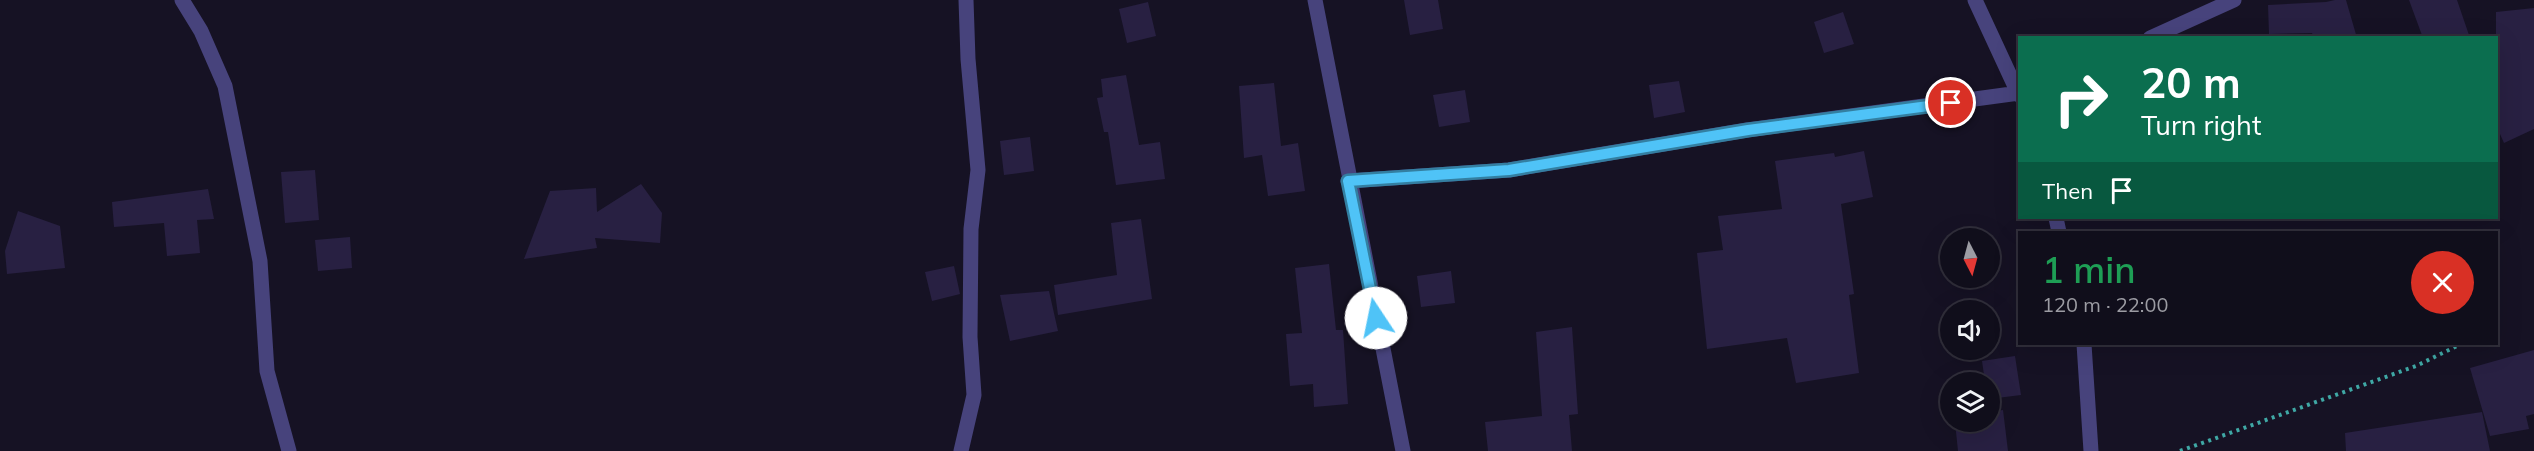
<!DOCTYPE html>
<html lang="en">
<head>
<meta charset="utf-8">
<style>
	body { margin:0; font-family:Mulish,sans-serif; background:#191724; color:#f1f3f6; height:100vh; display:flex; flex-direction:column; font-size:22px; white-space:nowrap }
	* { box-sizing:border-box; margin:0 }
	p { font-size:20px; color:#9c9ca3 }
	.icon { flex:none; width:33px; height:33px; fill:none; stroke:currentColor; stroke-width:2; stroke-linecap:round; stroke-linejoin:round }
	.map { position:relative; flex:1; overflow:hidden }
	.panel { position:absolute; left:2018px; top:231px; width:480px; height:114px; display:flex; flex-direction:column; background:#100e1b; border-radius:0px; box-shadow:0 6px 24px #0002,0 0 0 2px #302e3a }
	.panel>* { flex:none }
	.guide { position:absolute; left:2018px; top:36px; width:480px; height:183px; border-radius:0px; box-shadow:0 6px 24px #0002,0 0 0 2px #302e3a; background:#0b6e4f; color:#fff; overflow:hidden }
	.needle { width:39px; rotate:174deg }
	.tools { position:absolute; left:1940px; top:228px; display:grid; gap:12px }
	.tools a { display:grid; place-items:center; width:60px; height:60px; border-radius:50%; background:#100e1b; box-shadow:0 6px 24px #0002,0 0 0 2px #302e3a; font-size:30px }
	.pin { position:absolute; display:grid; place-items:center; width:51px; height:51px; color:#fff; margin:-26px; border:3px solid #fff; border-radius:50%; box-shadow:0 2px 6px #0007 }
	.me { position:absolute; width:66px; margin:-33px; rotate:349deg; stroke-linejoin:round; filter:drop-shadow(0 0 4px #0008) }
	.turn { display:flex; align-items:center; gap:21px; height:126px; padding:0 24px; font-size:27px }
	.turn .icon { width:78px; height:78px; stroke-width:2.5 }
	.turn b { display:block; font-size:42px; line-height:51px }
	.then { display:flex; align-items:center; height:57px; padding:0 24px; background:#0003; gap:12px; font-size:22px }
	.round { display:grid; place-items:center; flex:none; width:63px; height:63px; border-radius:32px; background:#191724 }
	.summary { display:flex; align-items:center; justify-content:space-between; height:102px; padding:0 24px }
	h1 { font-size:36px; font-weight:600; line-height:45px; color:#1e9e55 }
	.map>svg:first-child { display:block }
</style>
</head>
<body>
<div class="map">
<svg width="2534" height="451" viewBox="0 0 2534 451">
	<rect width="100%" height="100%" fill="#161224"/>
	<path fill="#282042" d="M 1404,0 L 1438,0 L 1443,29 L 1410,35 Z
		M 2335,0 L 2346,0 L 2357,38 L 2314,38 L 2312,33 L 2269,34 L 2268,5 L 2326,2 Z
		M 2409,0 L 2457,0 L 2470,38 L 2423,38 Z
		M 1148,2 L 1156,36 L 1127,43 L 1119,9 Z
		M 2534,8 L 2534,129 L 2504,143 L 2496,125 L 2496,12 Z
		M 1843,12 L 1854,44 L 1824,53 L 1814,22 Z
		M 1126,75 L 1139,145 L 1160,142 L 1165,179 L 1116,185 L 1108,132 L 1104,132 L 1097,98 L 1103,97 L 1101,79 Z
		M 1679,81 L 1685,112 L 1654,118 L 1649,85 Z
		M 1274,83 L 1281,146 L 1298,143 L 1305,191 L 1268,196 L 1262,155 L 1244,158 L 1239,86 Z
		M 1465,90 L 1470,122 L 1439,127 L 1433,95 Z
		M 1030,137 L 1034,171 L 1004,175 L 1000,141 Z
		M 1864,151 L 1873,197 L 1841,204 L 1854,294 L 1849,295 L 1859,373 L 1796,383 L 1787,338 L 1707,349 L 1697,253 L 1723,250 L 1718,216 L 1782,209 L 1775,161 L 1834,153 L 1835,157 Z
		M 315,170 L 319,220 L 285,223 L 281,172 Z
		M 641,184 L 662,213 L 660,243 L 595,238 L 597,248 L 524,259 L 550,191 L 596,188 L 597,212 Z
		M 208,189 L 214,219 L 197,220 L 200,253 L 167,256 L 164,223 L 114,227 L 112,202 Z
		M 18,211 L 60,226 L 65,268 L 7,274 L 5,251 Z
		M 1141,219 L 1152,299 L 1058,315 L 1054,285 L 1117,275 L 1111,223 Z
		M 350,237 L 352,268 L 318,271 L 315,240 Z
		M 1329,264 L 1336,330 L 1343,330 L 1348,404 L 1314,407 L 1313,384 L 1290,386 L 1286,334 L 1302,333 L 1295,268 Z
		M 954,266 L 960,294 L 932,301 L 925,272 Z
		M 1451,271 L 1455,303 L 1421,307 L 1417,276 Z
		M 1049,291 L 1058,331 L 1010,341 L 1000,295 Z
		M 1572,327 L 1578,414 L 1569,415 L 1572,451 L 1488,451 L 1485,422 L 1542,416 L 1536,332 Z
		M 2534,350 L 2534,414 L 2526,416 L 2529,429 L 2490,436 L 2470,368 Z
		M 2015,356 L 2021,395 L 1989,399 L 1989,382 L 1985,382 L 1982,361 Z
		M 2003,410 L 2008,451 L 1958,451 L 1955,422 L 1989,422 L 1989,412 Z
		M 2482,412 L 2490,451 L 2346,451 L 2345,433 Z"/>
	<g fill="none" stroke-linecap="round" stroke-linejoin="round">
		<path stroke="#3fa8a5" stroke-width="4" stroke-dasharray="3 4.5" stroke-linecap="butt" d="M 2180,451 L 2416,366 L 2461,344"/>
		<path stroke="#47437c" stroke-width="15" d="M 182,0 L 201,31 L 225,86 L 260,261 L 267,371 L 289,451
			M 1315,0 L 1403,451
			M 1975,0 L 2019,95
			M 2150,38 L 2234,0
			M 1348,181 L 1509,170 L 1747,130 L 2019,93
			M 2056,218 L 2059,232
			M 2084,344 L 2091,451
			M 961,451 L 974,395 L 970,337 L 971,229 L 978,170 L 968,59 L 966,0"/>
	</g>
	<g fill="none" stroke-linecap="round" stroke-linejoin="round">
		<g stroke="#337fa1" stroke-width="15">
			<path id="route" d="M 1376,318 L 1348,181 L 1509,170 L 1748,130 L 1951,103"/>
		</g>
		<use href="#route" stroke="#4fc3f7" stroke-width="10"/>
	</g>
</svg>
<div class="tools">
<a><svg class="needle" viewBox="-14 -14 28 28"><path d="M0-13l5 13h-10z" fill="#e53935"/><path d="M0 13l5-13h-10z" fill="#9c9ca3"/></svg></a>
<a><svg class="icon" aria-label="sound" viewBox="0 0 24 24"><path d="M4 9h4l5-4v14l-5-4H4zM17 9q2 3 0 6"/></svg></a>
<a><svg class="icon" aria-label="layers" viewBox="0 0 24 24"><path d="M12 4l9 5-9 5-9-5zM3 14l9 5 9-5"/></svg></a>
</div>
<div class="pin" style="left:1951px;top:103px;background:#d93025"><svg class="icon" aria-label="arrive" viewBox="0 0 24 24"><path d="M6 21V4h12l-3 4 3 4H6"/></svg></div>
<svg class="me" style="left:1376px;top:318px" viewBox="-20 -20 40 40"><circle r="19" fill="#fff"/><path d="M0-13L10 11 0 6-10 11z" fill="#4fc3f7"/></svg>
<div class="guide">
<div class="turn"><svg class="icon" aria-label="right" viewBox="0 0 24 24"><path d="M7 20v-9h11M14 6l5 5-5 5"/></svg><div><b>20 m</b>Turn right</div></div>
<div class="then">Then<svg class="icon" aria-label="arrive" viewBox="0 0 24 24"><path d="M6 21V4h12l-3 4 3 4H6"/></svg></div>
</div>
<section class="panel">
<div class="summary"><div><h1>1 min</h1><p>120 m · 22:00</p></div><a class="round" style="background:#d93025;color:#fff"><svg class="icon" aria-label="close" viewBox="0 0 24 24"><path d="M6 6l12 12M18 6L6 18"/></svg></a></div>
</section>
</div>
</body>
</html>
